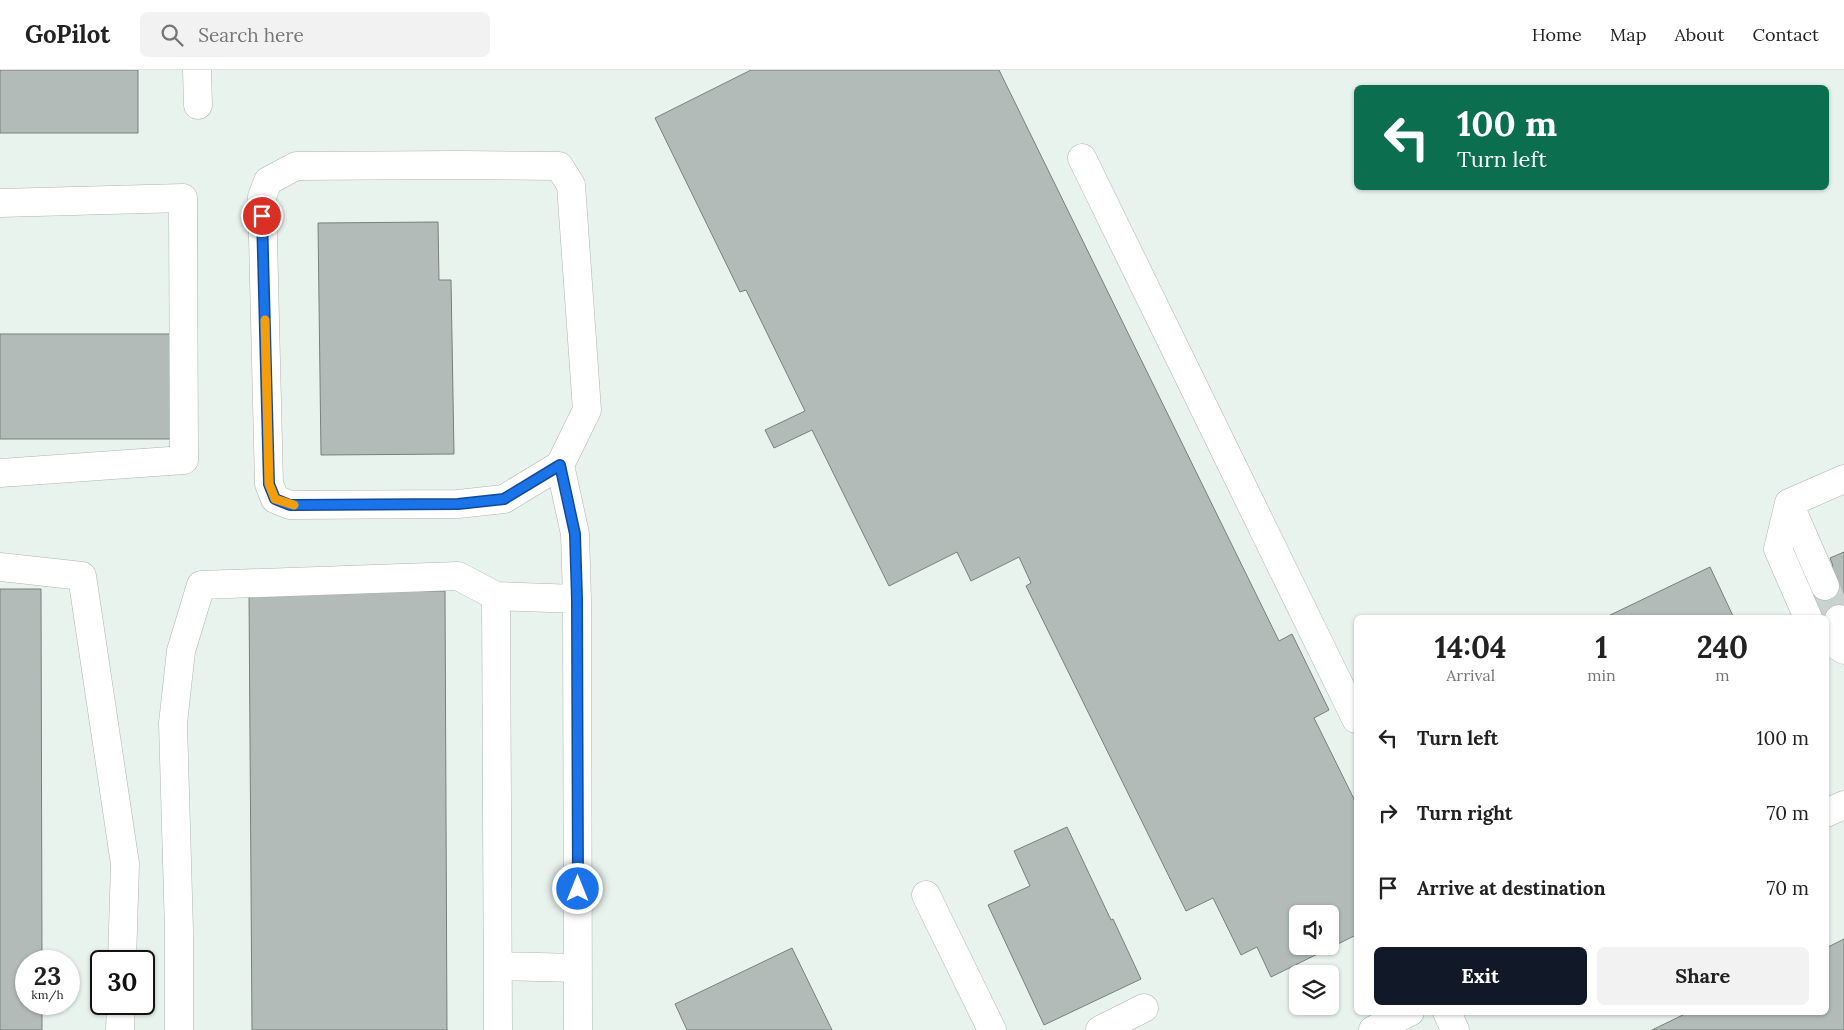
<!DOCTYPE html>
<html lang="en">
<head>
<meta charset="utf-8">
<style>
	body { margin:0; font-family:Lora,serif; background:#f2f2f2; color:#222; height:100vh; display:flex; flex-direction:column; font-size:19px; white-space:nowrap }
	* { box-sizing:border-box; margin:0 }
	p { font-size:16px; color:#767676 }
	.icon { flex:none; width:28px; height:28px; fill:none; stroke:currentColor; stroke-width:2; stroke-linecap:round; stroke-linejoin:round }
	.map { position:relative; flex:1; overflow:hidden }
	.panel { position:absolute; left:1354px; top:545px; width:475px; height:400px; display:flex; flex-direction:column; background:#fff; border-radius:8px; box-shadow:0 1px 4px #0004 }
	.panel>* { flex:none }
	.guide { position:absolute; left:1354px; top:15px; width:475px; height:105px; border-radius:8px; box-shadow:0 1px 4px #0004; background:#0b6e4f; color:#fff; overflow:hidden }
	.tools { position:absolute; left:1289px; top:835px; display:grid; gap:10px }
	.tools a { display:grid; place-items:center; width:50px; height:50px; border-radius:8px; background:#fff; box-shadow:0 1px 4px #0004; font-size:25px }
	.speed { position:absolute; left:15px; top:880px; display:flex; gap:10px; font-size:25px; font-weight:700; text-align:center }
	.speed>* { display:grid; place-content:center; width:65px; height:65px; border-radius:50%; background:#fff; box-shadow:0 1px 4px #0004; line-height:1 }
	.speed small { font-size:12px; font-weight:400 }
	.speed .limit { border:2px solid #111; border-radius:8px; background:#fff; color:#111 }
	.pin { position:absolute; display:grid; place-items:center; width:42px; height:42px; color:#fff; margin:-21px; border:2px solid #fff; border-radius:50%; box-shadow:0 1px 5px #0007 }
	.me { position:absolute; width:55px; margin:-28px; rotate:0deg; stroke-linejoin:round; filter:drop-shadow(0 0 4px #0008) }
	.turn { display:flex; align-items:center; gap:18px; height:105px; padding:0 20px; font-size:22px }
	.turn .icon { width:65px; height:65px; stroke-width:2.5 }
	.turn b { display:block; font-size:35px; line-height:42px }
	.eta { display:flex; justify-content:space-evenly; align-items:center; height:85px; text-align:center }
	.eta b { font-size:30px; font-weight:700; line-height:35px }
	.button { display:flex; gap:10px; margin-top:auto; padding:10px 20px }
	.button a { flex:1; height:58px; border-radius:8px; background:#111827; color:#fff; font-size:20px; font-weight:700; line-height:58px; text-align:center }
	.button a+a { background:#f2f2f2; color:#222 }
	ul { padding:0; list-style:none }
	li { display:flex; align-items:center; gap:15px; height:75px; padding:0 20px }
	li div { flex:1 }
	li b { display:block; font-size:19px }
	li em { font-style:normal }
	header { display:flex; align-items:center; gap:30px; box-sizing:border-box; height:70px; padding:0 25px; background:#fff; border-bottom:1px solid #e0e0e0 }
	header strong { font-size:24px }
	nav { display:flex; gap:28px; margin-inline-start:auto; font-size:18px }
	.search { width:350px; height:45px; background:#f2f2f2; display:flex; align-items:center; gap:12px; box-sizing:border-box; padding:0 18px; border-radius:8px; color:#767676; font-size:19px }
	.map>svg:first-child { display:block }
</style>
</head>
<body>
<header>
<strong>GoPilot</strong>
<div class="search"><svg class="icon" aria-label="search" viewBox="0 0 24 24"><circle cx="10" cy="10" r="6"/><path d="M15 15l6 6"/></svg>Search here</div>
<nav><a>Home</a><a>Map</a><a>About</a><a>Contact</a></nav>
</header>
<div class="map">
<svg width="1844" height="960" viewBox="0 0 1844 960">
	<rect width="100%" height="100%" fill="#e9f3ee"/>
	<path fill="#b2bbb7" stroke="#77807c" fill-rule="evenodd" d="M 0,0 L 138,0 L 138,63 L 0,63 Z
		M 751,0 L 999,0 L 1279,571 L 1292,564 L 1329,640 L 1314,648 L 1356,733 L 1356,865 L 1271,907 L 1257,877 L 1241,885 L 1213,828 L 1186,841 L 1026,516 L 1031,513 L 1019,487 L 971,511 L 957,482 L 889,516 L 812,360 L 774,378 L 765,360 L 805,341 L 746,220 L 740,222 L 655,48 ZM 1298,844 L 1330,844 L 1330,876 L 1298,876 Z
		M 438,152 L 439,210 L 451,210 L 454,384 L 321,385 L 318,153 Z
		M 0,264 L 171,264 L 171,369 L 0,369 Z
		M 1844,482 L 1844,546 L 1826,554 L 1826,548 L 1814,548 L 1804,525 L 1834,512 L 1828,498 L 1833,496 L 1830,488 Z
		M 1710,497 L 1734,548 L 1604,548 Z
		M 0,519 L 41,519 L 42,891 L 26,891 L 26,934 L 42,934 L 42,960 L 0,960 Z
		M 445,521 L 447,960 L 252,960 L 249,522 Z
		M 1067,757 L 1111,850 L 1113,849 L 1141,909 L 1044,955 L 988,835 L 1030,816 L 1014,781 Z
		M 1844,869 L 1844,960 L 1652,960 L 1689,942 L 1826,942 L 1826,878 Z
		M 792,878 L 832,960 L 687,960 L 675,934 Z"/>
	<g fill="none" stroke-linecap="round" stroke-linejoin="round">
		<path stroke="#c9d2ce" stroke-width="28" stroke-dasharray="28 14" stroke-linecap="butt" d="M 1825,516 L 1839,549"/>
		<g stroke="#adb5b1" stroke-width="29">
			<path id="minor" d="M 197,0 L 198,35
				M 1082,88 L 1356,649
				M 458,95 L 559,96 L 571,115 L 587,340 L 560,395 L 504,429 L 458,434 L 290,435 L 275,429 L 269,414 L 262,127 L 268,111 L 296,96 Z
				M 0,133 L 183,128 L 184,390 L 0,403
				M 560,395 L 575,464 L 577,529 L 578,960
				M 1789,433 L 1825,516
				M 0,497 L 82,506 L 125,794 L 122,891
				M 1808,548 L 1778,479 L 1789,433 L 1844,409
				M 1839,549 L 1844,559
				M 1826,569 L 1844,580
				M 1826,743 L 1844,735
				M 926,825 L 992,960
				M 499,896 L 578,898
				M 1447,942 L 1455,960
				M 120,960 L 121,934
				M 179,960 L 179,861 L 173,653 L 181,581 L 201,515 L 458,506 L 496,526
				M 498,960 L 496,526 L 577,529
				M 1100,960 L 1144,938
				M 1373,960 L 1410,942"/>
		</g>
		<use href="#minor" stroke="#fff" stroke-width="28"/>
	</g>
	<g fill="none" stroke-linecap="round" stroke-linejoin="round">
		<g stroke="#114b97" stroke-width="12">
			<path id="route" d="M 262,146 L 269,414 L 275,429 L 290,435 L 458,434 L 504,429 L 560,395 L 575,464 L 577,529 L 578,819"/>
		</g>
		<use href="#route" stroke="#1a73e8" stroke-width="9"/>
		<path stroke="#f59e0b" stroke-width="9" d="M 265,250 L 269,414 L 275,429 L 294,435"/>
	</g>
</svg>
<div class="tools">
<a><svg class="icon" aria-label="sound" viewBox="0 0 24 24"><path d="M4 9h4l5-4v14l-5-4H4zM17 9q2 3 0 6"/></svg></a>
<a><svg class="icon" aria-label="layers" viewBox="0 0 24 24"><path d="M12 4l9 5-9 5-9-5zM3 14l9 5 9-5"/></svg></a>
</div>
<div class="speed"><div>23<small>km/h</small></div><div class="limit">30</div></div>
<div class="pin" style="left:262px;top:146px;background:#d93025"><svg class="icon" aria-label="arrive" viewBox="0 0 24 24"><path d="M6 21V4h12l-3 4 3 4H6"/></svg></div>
<svg class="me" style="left:578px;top:819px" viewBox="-20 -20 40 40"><circle r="17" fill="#1a73e8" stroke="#fff" stroke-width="3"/><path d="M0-11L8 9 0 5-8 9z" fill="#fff"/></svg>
<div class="guide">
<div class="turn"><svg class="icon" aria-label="left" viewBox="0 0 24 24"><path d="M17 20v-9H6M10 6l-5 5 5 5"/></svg><div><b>100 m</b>Turn left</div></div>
</div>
<section class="panel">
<div class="eta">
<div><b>14:04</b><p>Arrival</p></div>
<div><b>1</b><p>min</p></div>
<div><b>240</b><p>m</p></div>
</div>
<ul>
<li><svg class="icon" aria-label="left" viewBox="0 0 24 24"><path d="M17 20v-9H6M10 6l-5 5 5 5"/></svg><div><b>Turn left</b></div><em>100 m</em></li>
<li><svg class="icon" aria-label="right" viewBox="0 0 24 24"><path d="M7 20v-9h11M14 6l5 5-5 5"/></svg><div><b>Turn right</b></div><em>70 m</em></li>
<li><svg class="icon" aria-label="arrive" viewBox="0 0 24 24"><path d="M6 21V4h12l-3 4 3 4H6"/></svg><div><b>Arrive at destination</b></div><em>70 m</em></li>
</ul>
<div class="button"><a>Exit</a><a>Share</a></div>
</section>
</div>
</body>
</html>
